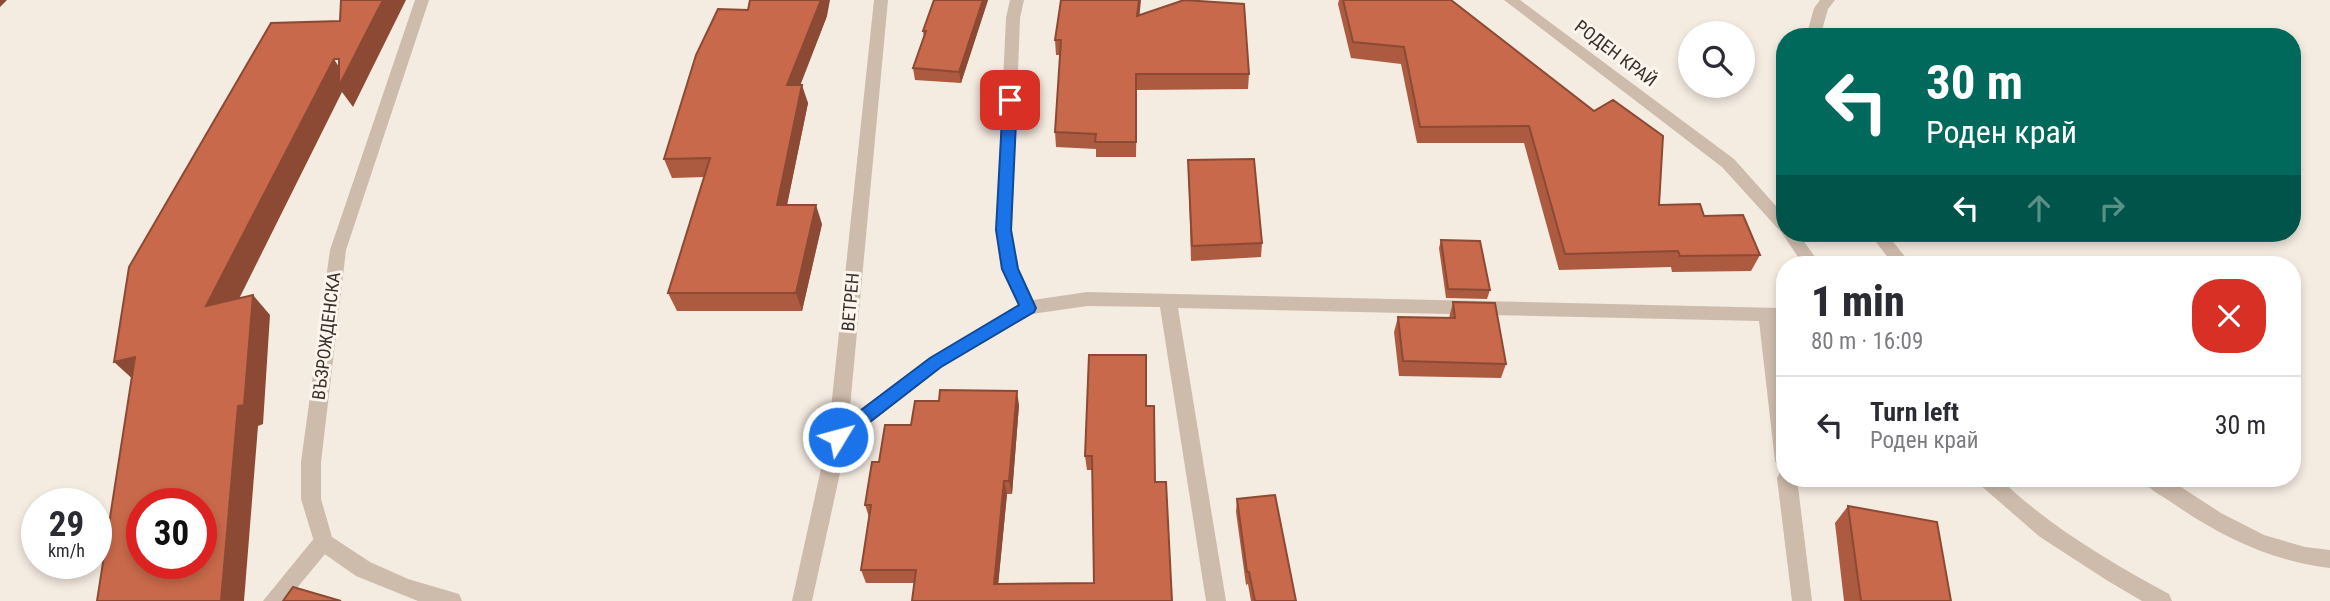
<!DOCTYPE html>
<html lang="en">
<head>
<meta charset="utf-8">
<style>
	body { margin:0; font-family:"Roboto Condensed",sans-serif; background:#f2f2f3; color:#2b2b33; height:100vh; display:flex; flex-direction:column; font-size:26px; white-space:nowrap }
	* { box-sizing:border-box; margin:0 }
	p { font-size:23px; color:#7c7c81 }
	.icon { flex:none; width:38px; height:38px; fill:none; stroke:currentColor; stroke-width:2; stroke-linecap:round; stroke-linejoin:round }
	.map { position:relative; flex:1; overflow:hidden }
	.sheet { position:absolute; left:1776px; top:256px; width:525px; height:231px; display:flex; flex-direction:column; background:#fff; border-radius:28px; box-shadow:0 4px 10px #0003 }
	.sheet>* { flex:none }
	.guide { position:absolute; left:1776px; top:28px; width:525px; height:214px; border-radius:28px; box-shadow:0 4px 10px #0003; background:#00695c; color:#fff; overflow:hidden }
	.controls { position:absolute; left:1678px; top:21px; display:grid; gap:14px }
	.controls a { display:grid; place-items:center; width:77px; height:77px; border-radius:50%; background:#fff; box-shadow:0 4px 10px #0003; font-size:35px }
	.speed { position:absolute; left:21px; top:488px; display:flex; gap:14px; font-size:35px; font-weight:700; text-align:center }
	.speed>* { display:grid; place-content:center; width:91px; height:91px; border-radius:50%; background:#fff; box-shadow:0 4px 10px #0003; line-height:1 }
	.speed small { font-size:18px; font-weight:400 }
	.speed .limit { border:10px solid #d22; background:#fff; color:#111 }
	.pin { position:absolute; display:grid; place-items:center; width:60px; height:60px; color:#fff; margin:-30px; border-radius:14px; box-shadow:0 4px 10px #0006 }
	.me { position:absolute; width:77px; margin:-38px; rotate:53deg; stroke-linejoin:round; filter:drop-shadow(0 0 5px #0008) }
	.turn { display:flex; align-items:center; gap:24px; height:147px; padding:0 35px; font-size:32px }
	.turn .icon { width:91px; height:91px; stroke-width:2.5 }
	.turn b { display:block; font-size:49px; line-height:60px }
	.lanes { display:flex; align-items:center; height:66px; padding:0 35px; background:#0003; justify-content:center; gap:35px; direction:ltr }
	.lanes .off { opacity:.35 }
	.round { display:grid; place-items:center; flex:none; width:74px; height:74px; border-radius:28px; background:#f2f2f3 }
	.overview { display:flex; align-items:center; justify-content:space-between; height:119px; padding:0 35px }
	h1 { font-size:42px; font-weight:800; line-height:52px }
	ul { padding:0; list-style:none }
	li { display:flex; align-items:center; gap:21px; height:98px; padding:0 35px; border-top:2px solid #e1e1e2 }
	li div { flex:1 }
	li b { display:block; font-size:26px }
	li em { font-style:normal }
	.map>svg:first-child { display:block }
</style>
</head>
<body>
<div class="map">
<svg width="2330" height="601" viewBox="0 0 2330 601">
	<rect width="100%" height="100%" fill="#f4ebe1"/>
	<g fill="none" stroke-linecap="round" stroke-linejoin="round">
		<path fill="#cdbbac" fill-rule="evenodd" d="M 323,533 L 330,536 L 333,542 L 330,548 L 286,601 L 263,601 L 316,536 Z"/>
		<path fill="#cdbbac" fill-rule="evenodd" d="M 415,0 L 429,0 L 346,250 L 321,462 L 321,499 L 332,537 L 370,562 L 408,579 L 459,594 L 462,601 L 418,601 L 356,576 L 316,548 L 301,499 L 301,462 L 330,250 Z
			M 874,0 L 888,0 L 849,418 L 929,358 L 1018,305 L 1001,269 L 996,230 L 1006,18 L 1010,0 L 1024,0 L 1020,18 L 1012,230 L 1019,269 L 1033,300 L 1087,292 L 1785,308 L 1785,322 L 1777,322 L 1785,386 L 1785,469 L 1778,467 L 1775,461 L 1759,321 L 1178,308 L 1226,601 L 1206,601 L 1160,307 L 1087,306 L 1032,314 L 941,368 L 847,441 L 812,601 L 792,601 L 828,437 Z
			M 1504,0 L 1520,0 L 1734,159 L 1785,216 L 1785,233 L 1798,233 L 1820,264 L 1803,264 L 1781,232 L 1722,167 Z
			M 1820,0 L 1835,0 L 1828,9 L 1820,37 L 1806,37 L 1814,8 Z
			M 1869,233 L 1886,233 L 1911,264 L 1893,264 Z
			M 1785,470 L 1785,478 L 1797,478 L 1812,601 L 1792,601 L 1777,478 L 1780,472 Z
			M 1976,478 L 1999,478 C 2049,526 2108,561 2169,594 L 2172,601 L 2142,601 L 2108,581 L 2040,537 L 1979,484 Z
			M 2142,478 L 2167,478 L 2221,513 L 2264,535 L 2305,547 L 2330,550 L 2330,568 C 2270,561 2220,536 2171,502 C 2161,495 2147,489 2142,478 Z"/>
	</g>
	<path fill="#ac5a40" d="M 934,0 L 988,0 L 961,83 L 915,80 L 913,68 L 924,38 L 923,31 Z
		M 1339,0 L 1451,0 L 1659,205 L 1704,216 L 1760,255 L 1751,271 L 1672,272 L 1671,267 L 1559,270 L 1524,143 L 1417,143 L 1401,64 L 1351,58 L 1338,4 Z
		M 1139,15 L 1249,74 L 1248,89 L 1137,90 L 1136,157 L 1096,157 L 1096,149 L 1056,147 L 1055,132 L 1060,55 L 1056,55 L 1055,40 Z
		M 827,16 L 800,85 L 808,103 L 787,205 L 822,224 L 802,311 L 677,311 L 668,293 L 705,177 L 672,178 L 664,159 Z
		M 1188,160 L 1262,243 L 1261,257 L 1191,261 Z
		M 1441,240 L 1490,290 L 1487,299 L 1446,298 L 1439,248 Z
		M 1453,302 L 1506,364 L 1501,378 L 1399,376 L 1394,332 L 1398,317 L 1449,318 Z
		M 1019,405 L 1012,494 L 1007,494 L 998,584 L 1094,583 L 1092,470 L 1087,470 L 1085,456 L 1147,406 L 1155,482 L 1172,601 L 914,583 L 866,583 L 861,570 L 869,517 L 865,505 L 879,462 L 911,425 Z
		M 1237,499 L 1296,601 L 1251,601 L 1248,584 L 1246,585 L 1236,512 Z
		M 1848,506 L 1951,601 L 1844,601 L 1835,523 Z"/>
	<path fill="#8c4a34" d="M 0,0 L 7,0 L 0,7 Z
		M 383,0 L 406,0 L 353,107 L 342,92 L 225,327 L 206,306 L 334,59 L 344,75 Z
		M 821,0 L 830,0 L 827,16 L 793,104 L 787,85 Z
		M 983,0 L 988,0 L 961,83 L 959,72 Z
		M 1139,0 L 1141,0 L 1138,31 L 1137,16 Z
		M 802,85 L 808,103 L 783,224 L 777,205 Z
		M 816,205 L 822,224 L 802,311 L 796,293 Z
		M 253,295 L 270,315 L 263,424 L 258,426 L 244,601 L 221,601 L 238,406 Z
		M 135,357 L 136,382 L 114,362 Z
		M 1017,391 L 1019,405 L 1012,494 L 1009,481 Z
		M 1004,481 L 1007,494 L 997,597 L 994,584 Z"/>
	<path fill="#c8694b" stroke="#8c4a34" stroke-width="2" fill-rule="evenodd" d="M 341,0 L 383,0 L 339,86 L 339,59 L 334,59 L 206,306 L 253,295 L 244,405 L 238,406 L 221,601 L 97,601 L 135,357 L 114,362 L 129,267 L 271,23 L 340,21 ZM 142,504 L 201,504 L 201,564 L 142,564 Z
		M 750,0 L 821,0 L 787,85 L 802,85 L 777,205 L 816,205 L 796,293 L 668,293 L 710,158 L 664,159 L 696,55 L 718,9 L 748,10 Z
		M 934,0 L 983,0 L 959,72 L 913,68 L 926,31 L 923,31 Z
		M 1061,0 L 1139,0 L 1137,16 L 1184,0 L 1244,4 L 1249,74 L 1136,74 L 1136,142 L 1095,142 L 1096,134 L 1055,132 L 1061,40 L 1055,40 Z
		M 1343,0 L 1451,0 L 1594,111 L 1613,100 L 1663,136 L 1659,205 L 1700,204 L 1704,216 L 1743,215 L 1760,255 L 1680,256 L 1678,251 L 1565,254 L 1529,126 L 1420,127 L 1404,47 L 1353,42 Z
		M 1254,159 L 1262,243 L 1192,246 L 1188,160 Z
		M 1441,240 L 1480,241 L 1490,290 L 1448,289 Z
		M 1453,302 L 1495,303 L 1506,364 L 1403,361 L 1398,317 L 1455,318 Z
		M 1089,355 L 1146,355 L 1146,406 L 1154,406 L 1155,482 L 1166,482 L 1172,601 L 912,601 L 916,570 L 861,570 L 871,505 L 865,505 L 872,462 L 879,462 L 885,425 L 911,425 L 915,401 L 939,401 L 940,390 L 1017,391 L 1009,481 L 1004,481 L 994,584 L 1094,583 L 1092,456 L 1085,456 Z
		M 1275,495 L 1296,601 L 1255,601 L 1249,572 L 1247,572 L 1237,499 Z
		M 1848,506 L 1937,522 L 1951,601 L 1861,601 Z
		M 293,587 L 341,601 L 283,601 Z"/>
	<path fill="#1a73e8" stroke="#114b97" stroke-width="2" d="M 1010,95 L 1017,100 L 1011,230 L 1018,269 L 1036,308 L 1034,312 L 941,367 L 844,442 L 838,444 L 832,442 L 829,437 L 832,432 L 930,358 L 1019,305 L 1002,269 L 996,230 L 1003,100 Z"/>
	<g text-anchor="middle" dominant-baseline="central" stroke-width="6" stroke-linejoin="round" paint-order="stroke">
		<g font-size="18" fill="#3b302b" stroke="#fbf5ee">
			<text transform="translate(1616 53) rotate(37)">РОДЕН КРАЙ</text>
			<text transform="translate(850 302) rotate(-85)">ВЕТРЕН</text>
			<text transform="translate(326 336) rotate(-83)">ВЪЗРОЖДЕНСКА</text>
		</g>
	</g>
</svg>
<div class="controls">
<a><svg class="icon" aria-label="search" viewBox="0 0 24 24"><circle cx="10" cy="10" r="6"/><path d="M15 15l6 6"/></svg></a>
</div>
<div class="speed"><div>29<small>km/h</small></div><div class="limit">30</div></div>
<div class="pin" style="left:1010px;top:100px;background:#d93025"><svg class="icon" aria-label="arrive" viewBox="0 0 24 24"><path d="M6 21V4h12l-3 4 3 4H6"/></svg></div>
<svg class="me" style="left:838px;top:437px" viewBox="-20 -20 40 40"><circle r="17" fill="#1a73e8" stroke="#fff" stroke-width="3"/><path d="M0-11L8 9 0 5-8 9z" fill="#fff"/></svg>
<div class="guide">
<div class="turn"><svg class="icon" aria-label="left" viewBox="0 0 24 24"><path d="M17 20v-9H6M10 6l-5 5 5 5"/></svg><div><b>30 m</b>Роден край</div></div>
<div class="lanes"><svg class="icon" aria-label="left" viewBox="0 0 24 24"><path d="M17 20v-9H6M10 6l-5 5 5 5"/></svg><svg class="icon off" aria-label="ahead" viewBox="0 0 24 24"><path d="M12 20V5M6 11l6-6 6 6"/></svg><svg class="icon off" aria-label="right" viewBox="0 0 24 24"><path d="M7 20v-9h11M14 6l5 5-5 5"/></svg></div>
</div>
<section class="sheet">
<div class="overview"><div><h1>1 min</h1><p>80 m · 16:09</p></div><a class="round" style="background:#d93025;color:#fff"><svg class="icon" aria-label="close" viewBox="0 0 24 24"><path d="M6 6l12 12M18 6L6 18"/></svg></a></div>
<ul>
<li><svg class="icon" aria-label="left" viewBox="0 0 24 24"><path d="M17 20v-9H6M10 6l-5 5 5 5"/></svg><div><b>Turn left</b><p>Роден край</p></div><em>30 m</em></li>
</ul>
</section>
</div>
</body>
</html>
